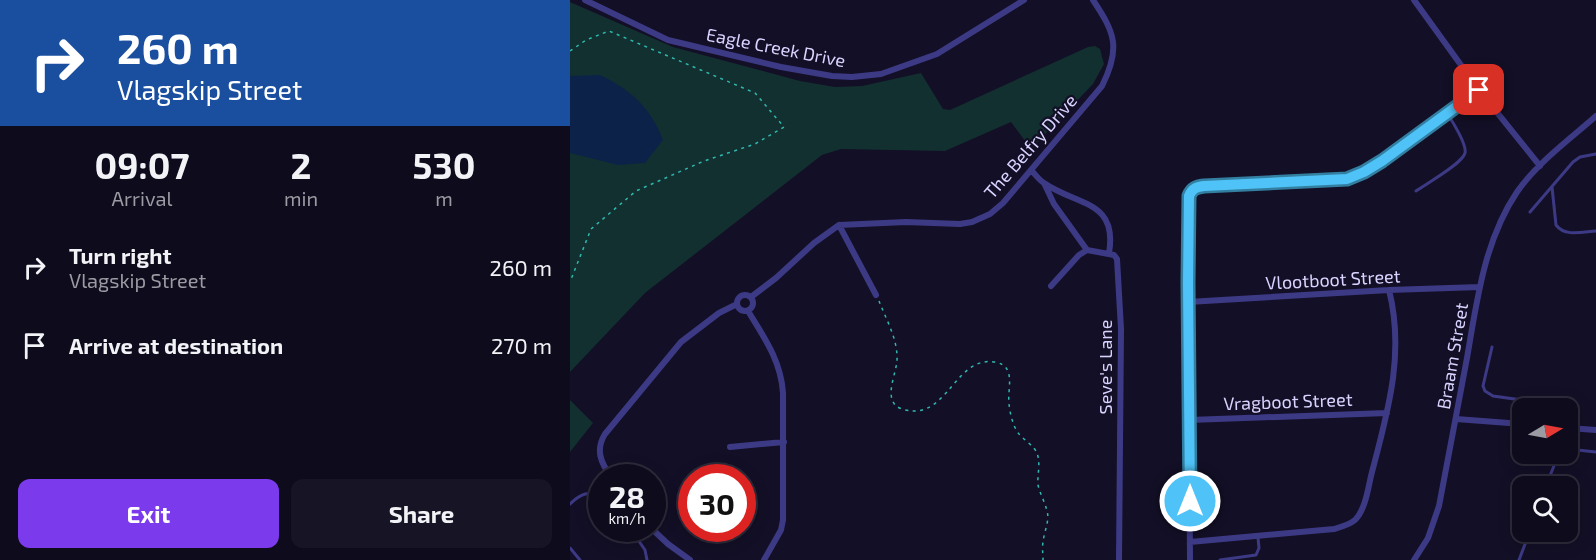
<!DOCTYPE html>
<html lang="en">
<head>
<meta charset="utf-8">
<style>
	body { margin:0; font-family:"Exo 2",sans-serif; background:#171425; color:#f1f3f6; height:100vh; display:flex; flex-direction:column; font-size:22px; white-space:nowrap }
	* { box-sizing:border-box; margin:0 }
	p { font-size:20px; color:#9b9ba3 }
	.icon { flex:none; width:33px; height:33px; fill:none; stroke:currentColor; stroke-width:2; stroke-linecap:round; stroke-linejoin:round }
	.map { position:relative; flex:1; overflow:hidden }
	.panel { display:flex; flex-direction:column; background:#0e0b1c; width:570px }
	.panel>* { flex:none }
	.hud { background:#1a4fa0; color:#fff; overflow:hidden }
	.needle { width:39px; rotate:80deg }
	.buttons { position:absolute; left:942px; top:398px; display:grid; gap:12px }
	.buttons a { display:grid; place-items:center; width:66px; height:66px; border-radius:12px; background:#0e0b1c; box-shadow:0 3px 15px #0003,0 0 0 2px #2e2b3b; font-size:30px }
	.speed { position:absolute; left:18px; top:464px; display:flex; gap:12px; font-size:30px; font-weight:700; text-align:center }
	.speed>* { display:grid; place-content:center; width:78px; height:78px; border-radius:50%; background:#0e0b1c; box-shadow:0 3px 15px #0003,0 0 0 2px #2e2b3b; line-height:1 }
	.speed small { font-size:15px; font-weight:400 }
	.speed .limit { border:9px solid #d22; background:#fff; color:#111 }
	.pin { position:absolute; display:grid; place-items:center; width:51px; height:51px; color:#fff; margin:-26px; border-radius:12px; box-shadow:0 3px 9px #0006 }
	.me { position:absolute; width:66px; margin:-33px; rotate:0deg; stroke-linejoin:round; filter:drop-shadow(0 0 4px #0008) }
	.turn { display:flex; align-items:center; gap:21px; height:126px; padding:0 18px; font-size:27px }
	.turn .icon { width:78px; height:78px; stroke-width:2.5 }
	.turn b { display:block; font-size:42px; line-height:51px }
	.eta { display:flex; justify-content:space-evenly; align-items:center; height:102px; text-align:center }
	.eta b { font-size:36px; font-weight:700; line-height:42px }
	.action { display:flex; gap:12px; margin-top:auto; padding:12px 18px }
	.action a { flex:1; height:69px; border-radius:12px; background:#7c3aed; color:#fff; font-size:24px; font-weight:700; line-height:69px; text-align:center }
	.action a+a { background:#171425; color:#f1f3f6 }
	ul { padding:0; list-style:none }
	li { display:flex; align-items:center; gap:18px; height:78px; padding:0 18px }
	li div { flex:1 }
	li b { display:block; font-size:22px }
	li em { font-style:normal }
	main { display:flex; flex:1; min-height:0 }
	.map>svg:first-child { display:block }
</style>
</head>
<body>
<main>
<section class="panel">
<div class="hud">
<div class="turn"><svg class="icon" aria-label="right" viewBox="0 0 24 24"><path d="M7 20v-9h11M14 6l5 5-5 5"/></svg><div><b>260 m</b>Vlagskip Street</div></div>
</div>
<div class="eta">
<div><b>09:07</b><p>Arrival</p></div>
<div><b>2</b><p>min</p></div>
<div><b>530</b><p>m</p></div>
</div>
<ul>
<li><svg class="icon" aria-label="right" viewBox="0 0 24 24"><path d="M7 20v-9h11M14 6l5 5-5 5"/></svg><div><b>Turn right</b><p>Vlagskip Street</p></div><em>260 m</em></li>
<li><svg class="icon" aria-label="arrive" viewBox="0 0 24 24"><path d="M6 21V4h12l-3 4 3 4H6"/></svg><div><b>Arrive at destination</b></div><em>270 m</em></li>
</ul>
<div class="action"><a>Exit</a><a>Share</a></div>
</section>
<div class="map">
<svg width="1026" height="560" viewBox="0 0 1026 560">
	<rect width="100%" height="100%" fill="#130f26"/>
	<path fill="#12302f" d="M 0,2 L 103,47 L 230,81 L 265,87 L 292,86 L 351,73 L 373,109 L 380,110 L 518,47 L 525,46 L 530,49 L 534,64 L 523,84 L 461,149 L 441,122 L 375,151 L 271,149 L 252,155 L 75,293 L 0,372 Z
		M 0,400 L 23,423 L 0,452 Z"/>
	<path fill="#0c2248" d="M 30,75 C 61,90 80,107 93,140 L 75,163 L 48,165 L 0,153 L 0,76 Z"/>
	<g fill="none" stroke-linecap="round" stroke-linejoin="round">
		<path stroke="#2fb8b0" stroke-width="1.5" stroke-dasharray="3 4.5" stroke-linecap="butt" d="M 0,51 L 16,40 L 39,31 L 185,93 L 214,127 L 185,144 L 134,161 L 66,191 L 21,229 L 0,282
			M 309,301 C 316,319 327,338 327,357 C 328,371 314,394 326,406 C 330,409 338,411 343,411 C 379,412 387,356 425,362 C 447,366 437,389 439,404 C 440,413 443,427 449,434 C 454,440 464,446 467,453 C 471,464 467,475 468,485 C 470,494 475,502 477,511 C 480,520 474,532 473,542 C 472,548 473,554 473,560"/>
		<path stroke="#3d3a85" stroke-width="3" d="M 982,187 L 986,225 C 995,237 1012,232 1026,231
			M 846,191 C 856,184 892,164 895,153 C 897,145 883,122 878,115
			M 960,212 L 1003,162 L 1010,157 L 1026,154
			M 922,347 L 913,386 L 915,391 L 923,396 L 973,403 L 977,408
			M 998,449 L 1026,452
			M 976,486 L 989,453
			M 0,504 C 10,494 20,489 32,499
			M 60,528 L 75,550 L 77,560
			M 0,548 L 10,560
			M 650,560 L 686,555 L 689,548 L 688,538
			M 949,560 L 960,531"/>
		<path stroke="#3d3a85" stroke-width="6" d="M 15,0 L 98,40 L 211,67 L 262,76 L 282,77 L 311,74 L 367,54 L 454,0
			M 844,0 L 909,90 L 970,166
			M 461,170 C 465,174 469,180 474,183 C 507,206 548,200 539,253
			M 474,183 L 484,204 L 517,250
			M 269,225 L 306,295
			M 481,286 L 509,255 L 517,250 L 544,255 L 547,259 L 551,329 L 549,560
			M167 303a8 8 0 1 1 16 0a8 8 0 1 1-16 0Z
			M 181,297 L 206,278 L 244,243 L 269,225 L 336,222 L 390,224 L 402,222 L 420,214 L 433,203 L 532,86 C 551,48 545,33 523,0
			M 618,302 L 819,290 L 910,287
			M 178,311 C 194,337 211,361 213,393 L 213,520 L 211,530 L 194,560
			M 886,419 L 952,424
			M 619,420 L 817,413
			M 998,428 L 1026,430
			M 160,447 L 214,442
			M 41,477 C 31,463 25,450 35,434 L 111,342 L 149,313 L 167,304
			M 81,528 L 98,544 L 120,560
			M 620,542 L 764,529 C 771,527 779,525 785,520 C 796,509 798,487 802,472 C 818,411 835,353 819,290
			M 620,560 L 618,283 L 619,196 C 623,186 632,186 642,185 L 777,179 L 794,172 L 812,161 L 909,90
			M 844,560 L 858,538 L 869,506 C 878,457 888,407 897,358 C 907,301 914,241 947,192 C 967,163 999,140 1026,116"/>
	</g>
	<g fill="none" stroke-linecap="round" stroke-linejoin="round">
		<g stroke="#337fa1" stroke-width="15">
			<path id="route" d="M 620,501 L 618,283 L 619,196 C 622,188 627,187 634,186 L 777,179 L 794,172 L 812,161 L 909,90"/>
		</g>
		<use href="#route" stroke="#4fc3f7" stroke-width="10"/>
	</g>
	<g text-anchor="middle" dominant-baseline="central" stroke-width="4.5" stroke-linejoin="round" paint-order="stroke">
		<g font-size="18" fill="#d9d4ff" stroke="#130f26">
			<text transform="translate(206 47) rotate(11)">Eagle Creek Drive</text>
			<text transform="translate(460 146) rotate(-49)">The Belfry Drive</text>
			<text transform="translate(763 279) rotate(-3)">Vlootboot Street</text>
			<text transform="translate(882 356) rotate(-80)">Braam Street</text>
			<text transform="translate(535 367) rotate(-90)">Seve's Lane</text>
			<text transform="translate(718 401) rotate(-2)">Vragboot Street</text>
		</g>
	</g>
</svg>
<div class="buttons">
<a><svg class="needle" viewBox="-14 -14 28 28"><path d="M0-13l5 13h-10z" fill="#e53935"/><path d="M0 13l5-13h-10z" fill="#9b9ba3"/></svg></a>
<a><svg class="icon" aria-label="search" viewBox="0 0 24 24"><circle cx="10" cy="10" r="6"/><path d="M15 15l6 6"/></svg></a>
</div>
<div class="speed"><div>28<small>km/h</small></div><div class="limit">30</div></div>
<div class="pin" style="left:909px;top:90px;background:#d93025"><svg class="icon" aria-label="arrive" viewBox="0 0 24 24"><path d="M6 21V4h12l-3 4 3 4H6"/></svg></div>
<svg class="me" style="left:620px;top:501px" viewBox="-20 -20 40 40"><circle r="17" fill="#4fc3f7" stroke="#fff" stroke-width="3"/><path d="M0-11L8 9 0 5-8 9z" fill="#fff"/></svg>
</div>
</main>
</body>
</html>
